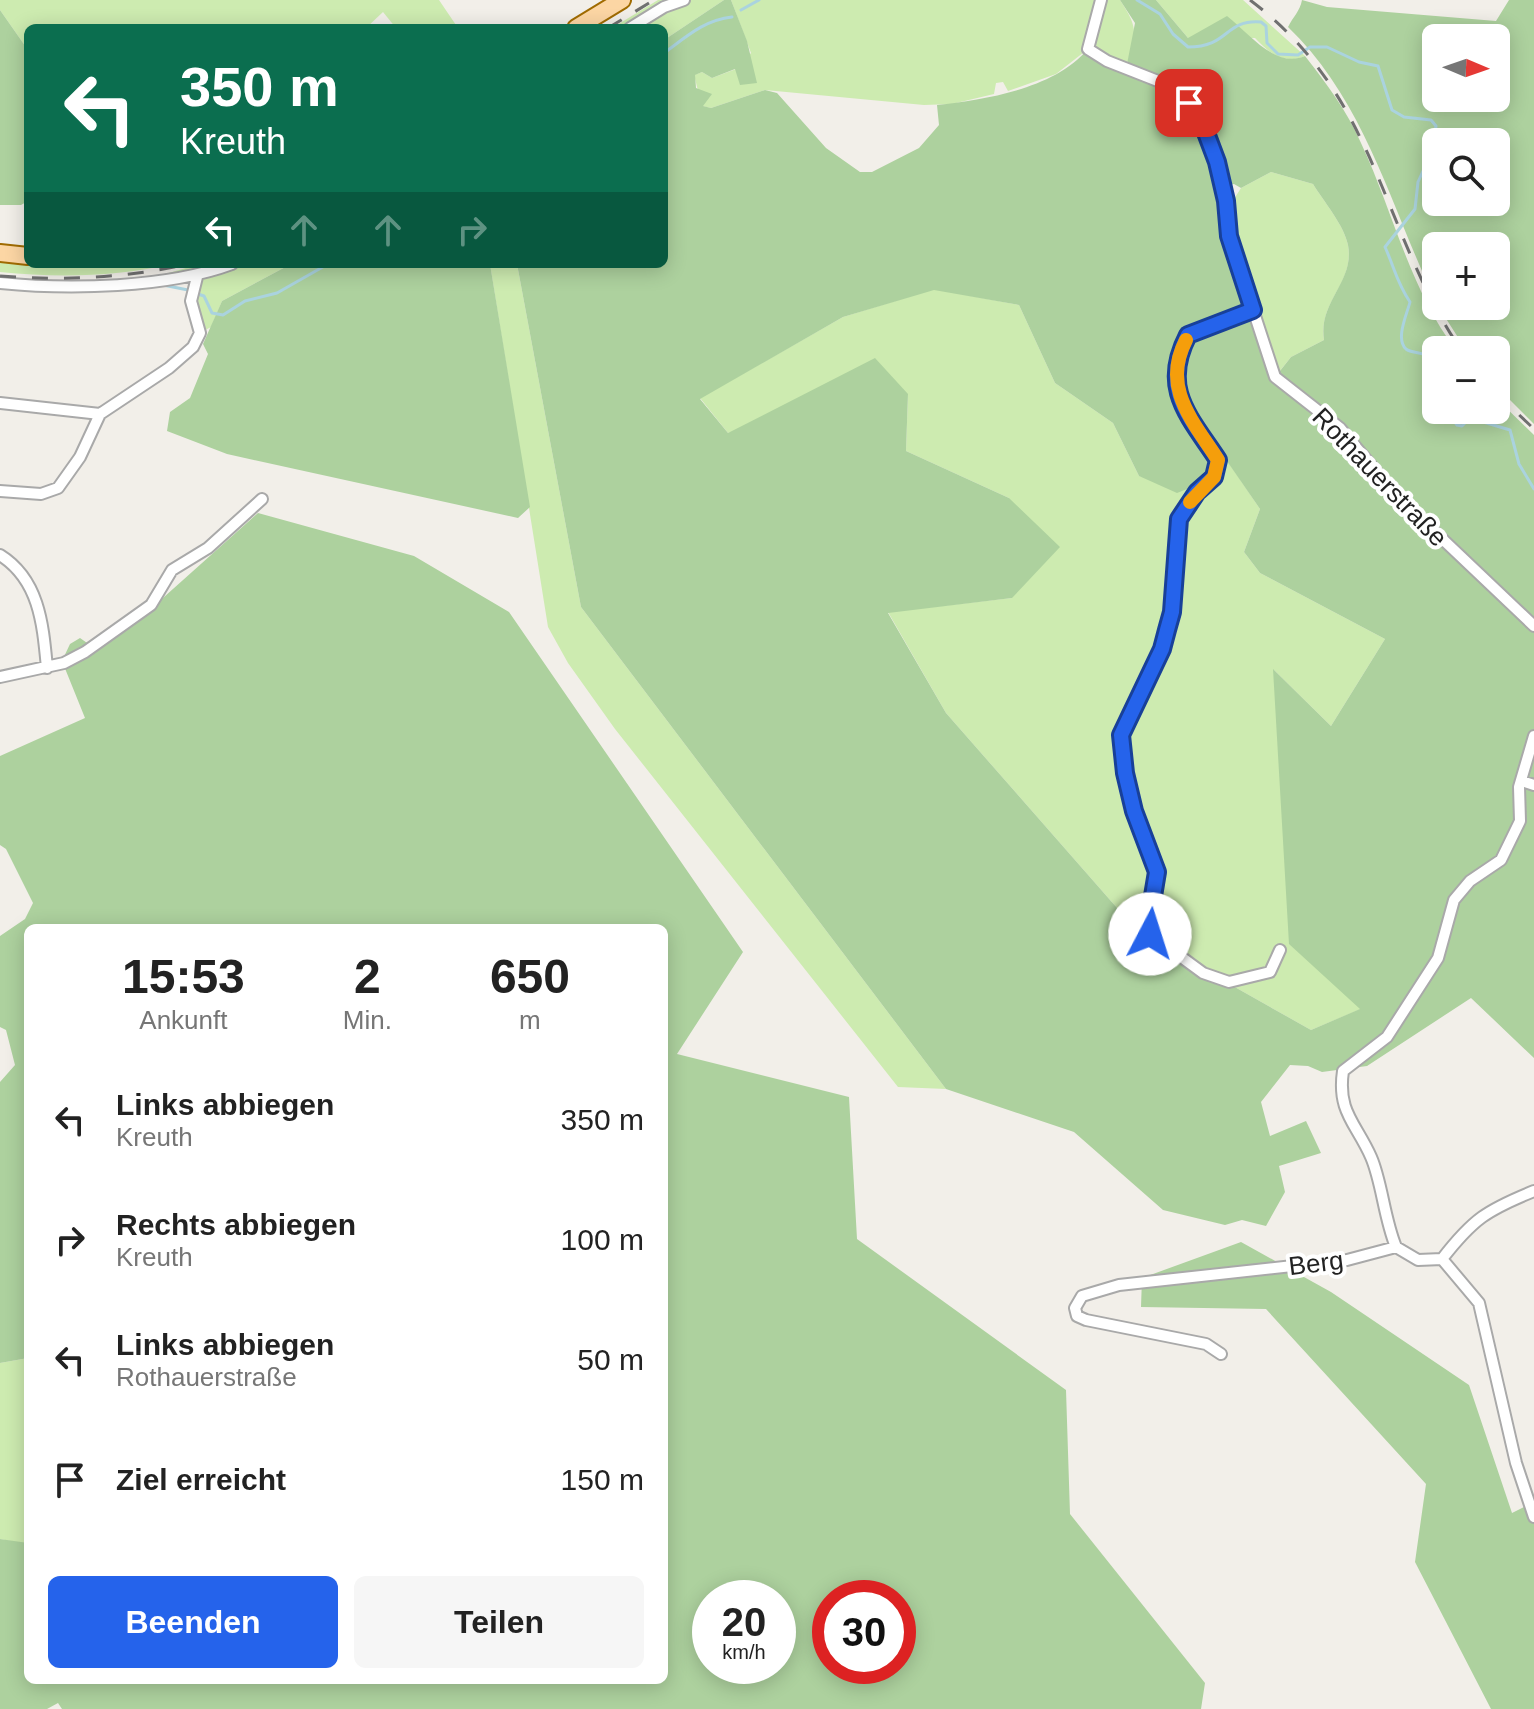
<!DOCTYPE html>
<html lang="de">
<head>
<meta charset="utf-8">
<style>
	body { margin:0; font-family:Arial,sans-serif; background:#f6f6f6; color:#222; height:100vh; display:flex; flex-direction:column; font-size:30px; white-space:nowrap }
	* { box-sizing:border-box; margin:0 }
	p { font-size:26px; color:#767676 }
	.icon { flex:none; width:44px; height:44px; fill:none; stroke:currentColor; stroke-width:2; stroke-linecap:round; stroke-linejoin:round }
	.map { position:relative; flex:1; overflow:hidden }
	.panel { position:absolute; left:24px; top:924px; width:644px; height:760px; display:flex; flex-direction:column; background:#fff; border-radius:12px; box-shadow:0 4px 20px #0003 }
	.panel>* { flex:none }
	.banner { position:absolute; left:24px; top:24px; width:644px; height:244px; border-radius:12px; box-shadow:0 4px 20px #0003; background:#0b6e4f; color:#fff; overflow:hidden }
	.needle { width:52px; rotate:92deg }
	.fabs { position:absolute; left:1422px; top:24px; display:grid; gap:16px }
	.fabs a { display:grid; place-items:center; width:88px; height:88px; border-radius:12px; background:#fff; box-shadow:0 4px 20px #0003; font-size:40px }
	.speed { position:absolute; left:692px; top:1580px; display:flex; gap:16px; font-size:40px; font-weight:700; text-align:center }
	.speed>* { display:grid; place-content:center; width:104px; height:104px; border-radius:50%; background:#fff; box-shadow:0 4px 20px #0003; line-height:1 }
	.speed small { font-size:20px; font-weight:400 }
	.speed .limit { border:12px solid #d22; background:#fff; color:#111 }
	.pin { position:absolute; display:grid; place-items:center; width:68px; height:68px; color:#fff; margin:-34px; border-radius:16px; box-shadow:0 4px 12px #0006 }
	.me { position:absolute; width:88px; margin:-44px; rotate:5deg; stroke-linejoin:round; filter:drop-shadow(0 0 6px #0008) }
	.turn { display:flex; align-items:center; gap:28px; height:168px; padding:0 24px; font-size:36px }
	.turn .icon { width:104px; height:104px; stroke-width:2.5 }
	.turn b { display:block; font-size:56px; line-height:68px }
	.lanes { display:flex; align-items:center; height:76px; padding:0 24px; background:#0003; justify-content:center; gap:40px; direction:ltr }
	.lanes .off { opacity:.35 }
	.eta { display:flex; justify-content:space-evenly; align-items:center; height:136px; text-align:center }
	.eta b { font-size:48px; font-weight:600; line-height:56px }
	.action { display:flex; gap:16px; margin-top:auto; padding:16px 24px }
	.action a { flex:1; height:92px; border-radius:12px; background:#2563eb; color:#fff; font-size:32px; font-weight:600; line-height:92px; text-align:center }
	.action a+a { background:#f6f6f6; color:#222 }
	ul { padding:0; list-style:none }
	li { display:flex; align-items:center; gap:24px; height:120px; padding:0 24px }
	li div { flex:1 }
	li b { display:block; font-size:30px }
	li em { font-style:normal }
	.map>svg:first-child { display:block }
</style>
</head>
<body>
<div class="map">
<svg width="1534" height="1709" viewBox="0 0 1534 1709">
	<rect width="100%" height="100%" fill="#f2efe9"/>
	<path fill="#cdebb0" d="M 0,0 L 439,0 L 458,28 L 396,28 L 383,12 L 366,28 L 28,28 L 28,50 L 0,10 Z
		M 658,0 L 724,0 L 664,40 L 664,28 L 612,28 Z
		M 731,0 L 1120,0 C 1139,29 1136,32 1127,64 L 1088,49 L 1056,74 L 1008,91 L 1003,82 L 996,83 L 994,94 L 952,104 L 924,105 L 765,90 L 711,108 L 702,106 L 694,75 L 702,72 L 712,78 L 736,69 L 751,53 Z
		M 1156,0 L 1243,0 L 1305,56 C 1283,65 1269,53 1255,38 L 1188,38 Z
		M 1271,172 L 1313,184 C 1324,202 1344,225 1348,245 C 1355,283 1318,301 1324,340 L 1291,357 L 1275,377 L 1229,236 L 1226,201 L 1234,199 L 1241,188 Z
		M 0,259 L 74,266 L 172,264 C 115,277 58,278 0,272 Z
		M 200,264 L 291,264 L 222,301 L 211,327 L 200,333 L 192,309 L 197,277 L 144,280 Z
		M 490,264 L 517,264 L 581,607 L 946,1089 L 898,1087 L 615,729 L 568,663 L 548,627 Z
		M 934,289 L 1019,305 L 1055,383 L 1113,423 L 1139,476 L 1197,485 L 1220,450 L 1260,509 L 1244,552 L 1260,573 L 1385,639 L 1331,726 L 1274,670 L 1361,1009 L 1311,1030 L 1139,933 L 946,713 L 888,612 L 1012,598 L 1009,498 L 906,451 L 908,394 L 728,433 L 700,398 L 843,317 Z
		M 28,1358 L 28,1543 L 25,1544 L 0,1539 L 0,1363 Z"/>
	<path fill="#add19e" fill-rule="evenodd" d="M 724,0 L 731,0 L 747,41 L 757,83 L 740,85 L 735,69 L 712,78 L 702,72 L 695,75 L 696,88 L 712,94 L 703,106 L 711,108 L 765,90 L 777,93 L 826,148 L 860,172 L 872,172 L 919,148 L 939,125 L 937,105 C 987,99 1054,89 1088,49 C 1119,65 1159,78 1183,104 C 1215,140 1217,193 1229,237 C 1242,284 1260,330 1276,376 L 1291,357 L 1324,340 C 1318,301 1355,282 1348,245 C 1344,225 1324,202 1313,184 L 1271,172 L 1241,188 L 1234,184 L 1228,185 C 1211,119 1197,84 1127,64 L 1135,23 L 1120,0 L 1156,0 L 1188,38 L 1227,16 C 1249,33 1275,69 1305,56 C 1327,84 1347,111 1361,143 C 1393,211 1410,290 1456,350 L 1436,350 L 1436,410 L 1496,410 L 1496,398 L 1534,435 L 1534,1058 L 1471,998 L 1367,1066 L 1322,1072 L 1308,1066 L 1290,1065 L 1261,1102 L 1270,1136 L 1306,1121 L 1321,1153 L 1279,1166 L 1285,1192 L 1266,1226 L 1242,1220 L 1225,1225 L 1163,1210 L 1074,1132 L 946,1089 L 581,607 L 517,264 L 664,264 L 664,40 ZM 934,290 L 1019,305 L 1055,383 L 1113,423 L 1139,476 L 1177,493 L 1197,485 L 1220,451 L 1260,509 L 1244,552 L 1260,573 L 1385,639 L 1331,726 L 1273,669 L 1289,944 L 1360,1009 L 1311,1030 L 1139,933 L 946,713 L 888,613 L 1012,598 L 1060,547 L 1009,498 L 906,451 L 908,394 L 875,358 L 728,433 L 700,399 L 843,317 Z
		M 1302,0 L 1327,7 L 1496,21 L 1509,0 L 1534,0 L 1534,424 L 1496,386 L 1496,350 L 1466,350 L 1438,306 L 1496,306 L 1496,246 L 1436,246 L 1436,302 C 1391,208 1366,102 1288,27 C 1293,17 1300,11 1302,0 ZM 1496,38 L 1496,98 L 1436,98 L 1436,38 ZM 1496,142 L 1496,202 L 1436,202 L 1436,142 Z
		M 0,10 L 28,50 L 28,201 L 21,205 L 0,205 Z
		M 291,264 L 490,264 L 530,507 L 518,518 L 227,454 L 167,431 L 170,412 L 190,398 L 208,354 L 203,344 L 222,301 Z
		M 258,513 L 414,556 L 509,612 L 743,952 L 677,1054 L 849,1097 L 857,1239 L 1066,1390 L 1070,1514 L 1205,1683 L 1201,1709 L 62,1709 L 58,1703 L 47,1709 L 0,1709 L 0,1539 L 28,1543 L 28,1680 L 664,1680 L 664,928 L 28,928 L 28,1358 L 0,1363 L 0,1082 L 15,1065 L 6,1030 L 0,1027 L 0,936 L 25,919 L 33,903 L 6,849 L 0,845 L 0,756 L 85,718 L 62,661 L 70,644 L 80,638 L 90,645 L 145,614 ZM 710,1598 L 778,1598 L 778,1666 L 710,1666 ZM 830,1598 L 898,1598 L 898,1666 L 830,1666 Z
		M 1241,1242 L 1331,1292 L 1469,1385 L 1512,1513 L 1534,1502 L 1534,1709 L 1491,1709 L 1415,1562 L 1426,1484 L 1266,1309 L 1141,1307 L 1142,1278 Z"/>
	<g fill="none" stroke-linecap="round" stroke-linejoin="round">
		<path stroke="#aad3df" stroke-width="3" d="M 1137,0 L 1160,14 L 1173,34 L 1188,47 C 1230,47 1224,19 1261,22 L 1266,26 L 1267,43 L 1278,54 L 1298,55 L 1310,47 L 1327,47 L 1359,62 L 1378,66 L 1392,110 L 1404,117 L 1431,120 L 1436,126 L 1433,149 L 1418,182 L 1415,209 L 1385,247 C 1395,269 1396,281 1410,302 C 1407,314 1395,339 1406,349 C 1411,353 1419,352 1425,355 L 1436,401
			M 741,10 L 759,0
			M 664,53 C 686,37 704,20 732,17
			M 163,285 L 188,290
			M 64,291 L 84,291
			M 198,294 L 204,296 L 212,313 L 223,315 L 245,301 L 277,293 L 328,264
			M 1446,410 L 1457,425 L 1462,426 L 1470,418 L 1510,430 L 1519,464 L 1534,489"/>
		<g stroke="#a9a9a9" stroke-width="14">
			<path id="minor" d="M 1101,0 L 1088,49 L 1107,61 L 1168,85 L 1189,103 L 1197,115 L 1217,162 L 1226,201 L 1229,236 L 1275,377 L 1340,428 L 1395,494 L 1534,626
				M 630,28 L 664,7 L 684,0
				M 0,283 C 69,290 167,288 232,264
				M 1253,310 L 1188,335 C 1160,390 1189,416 1218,460 L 1214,477 L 1197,492 L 1179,519 L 1172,612 L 1162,649 L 1121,735 L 1125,773 L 1134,811 L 1157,872 L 1150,934 L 1203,973 L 1229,982 L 1270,972 L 1280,950
				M 0,403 L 100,414
				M 0,491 L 41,494 L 58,488 L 80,457 L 100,414 L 169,368 L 193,347 L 200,333 L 191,301 L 197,277
				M 0,555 C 40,580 43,626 47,668
				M 0,677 L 64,663 L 85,652 L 151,605 L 172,570 L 208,548 L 262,499
				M 1522,781 L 1534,785
				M 1396,1247 C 1384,1218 1382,1182 1371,1157 C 1356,1123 1337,1112 1343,1071 L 1387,1037 L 1438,958 L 1454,900 L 1470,881 L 1501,860 L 1520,821 L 1519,787 L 1534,736
				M 1442,1259 L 1479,1303 L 1516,1463 L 1534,1517
				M 1442,1259 C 1473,1219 1487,1210 1534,1191
				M 1221,1354 L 1206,1344 L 1086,1320 L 1077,1316 L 1075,1308 L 1082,1296 L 1119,1285 L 1347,1260 L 1396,1247 L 1418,1260 L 1442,1259"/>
		</g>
		<g stroke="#a06b00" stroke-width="20">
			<path id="primary" d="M 576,28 L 622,0
				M 0,253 L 28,256"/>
		</g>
		<use href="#minor" stroke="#fff" stroke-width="10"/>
		<use href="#primary" stroke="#fcd6a4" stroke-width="16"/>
		<path stroke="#707070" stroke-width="3" stroke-dasharray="16 16" stroke-linecap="butt" d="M 1250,0 C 1379,97 1379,228 1461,350
			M 608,28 L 654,0
			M 0,276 C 65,281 125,278 189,264
			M 1496,393 L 1534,429"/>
	</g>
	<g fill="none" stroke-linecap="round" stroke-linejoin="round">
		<g stroke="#184099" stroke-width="20">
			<path id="route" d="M 1150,934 L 1148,926 L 1157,872 L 1134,811 L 1125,773 L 1121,735 L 1162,649 L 1167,630 L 1172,612 L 1179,519 L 1197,492 L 1214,477 L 1218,460 C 1189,416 1160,389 1188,335 L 1253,310 L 1229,236 L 1226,201 L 1217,162 L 1205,130 L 1189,103"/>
		</g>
		<use href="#route" stroke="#2563eb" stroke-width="14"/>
		<path stroke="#f59e0b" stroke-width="14" d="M 1186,340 C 1161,388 1193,421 1218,460 L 1214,477 L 1190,502"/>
	</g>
	<g text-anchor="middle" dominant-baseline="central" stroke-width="8" stroke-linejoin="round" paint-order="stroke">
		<g font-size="26" fill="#222" stroke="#fff">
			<text transform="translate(1380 477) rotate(46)">Rothauerstraße</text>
			<text transform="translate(1316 1263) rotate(-7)">Berg</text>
		</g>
	</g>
</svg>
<div class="fabs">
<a><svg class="needle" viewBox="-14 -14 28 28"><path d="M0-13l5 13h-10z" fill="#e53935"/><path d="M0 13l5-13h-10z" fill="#767676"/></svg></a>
<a><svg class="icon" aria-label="search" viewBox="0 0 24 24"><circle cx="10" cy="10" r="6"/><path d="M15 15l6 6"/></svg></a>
<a>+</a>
<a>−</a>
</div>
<div class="speed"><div>20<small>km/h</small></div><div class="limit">30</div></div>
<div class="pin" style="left:1189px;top:103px;background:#d93025"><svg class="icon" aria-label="arrive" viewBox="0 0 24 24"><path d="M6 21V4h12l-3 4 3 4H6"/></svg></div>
<svg class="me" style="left:1150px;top:934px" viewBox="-20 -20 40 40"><circle r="19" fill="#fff"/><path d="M0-13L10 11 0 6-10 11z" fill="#2563eb"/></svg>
<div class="banner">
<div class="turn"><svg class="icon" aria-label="left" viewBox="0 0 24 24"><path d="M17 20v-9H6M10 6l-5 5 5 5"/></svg><div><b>350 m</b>Kreuth</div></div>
<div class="lanes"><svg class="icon" aria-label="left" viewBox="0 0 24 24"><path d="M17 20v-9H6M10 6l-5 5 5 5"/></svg><svg class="icon off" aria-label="ahead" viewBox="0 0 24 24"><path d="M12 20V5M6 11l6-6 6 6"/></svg><svg class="icon off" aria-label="ahead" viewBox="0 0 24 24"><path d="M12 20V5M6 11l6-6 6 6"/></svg><svg class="icon off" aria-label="right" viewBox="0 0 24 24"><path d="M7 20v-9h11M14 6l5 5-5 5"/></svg></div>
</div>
<section class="panel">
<div class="eta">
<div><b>15:53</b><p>Ankunft</p></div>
<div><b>2</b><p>Min.</p></div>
<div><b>650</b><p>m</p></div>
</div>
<ul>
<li><svg class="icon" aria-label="left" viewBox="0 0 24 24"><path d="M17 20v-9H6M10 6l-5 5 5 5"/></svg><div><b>Links abbiegen</b><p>Kreuth</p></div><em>350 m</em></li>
<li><svg class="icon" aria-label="right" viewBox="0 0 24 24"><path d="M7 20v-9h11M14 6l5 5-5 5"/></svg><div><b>Rechts abbiegen</b><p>Kreuth</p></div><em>100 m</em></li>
<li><svg class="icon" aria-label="left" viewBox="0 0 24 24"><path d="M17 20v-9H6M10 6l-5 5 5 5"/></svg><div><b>Links abbiegen</b><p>Rothauerstraße</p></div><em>50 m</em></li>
<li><svg class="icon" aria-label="arrive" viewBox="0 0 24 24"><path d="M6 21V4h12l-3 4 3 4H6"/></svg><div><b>Ziel erreicht</b></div><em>150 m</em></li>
</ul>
<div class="action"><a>Beenden</a><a>Teilen</a></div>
</section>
</div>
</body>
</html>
